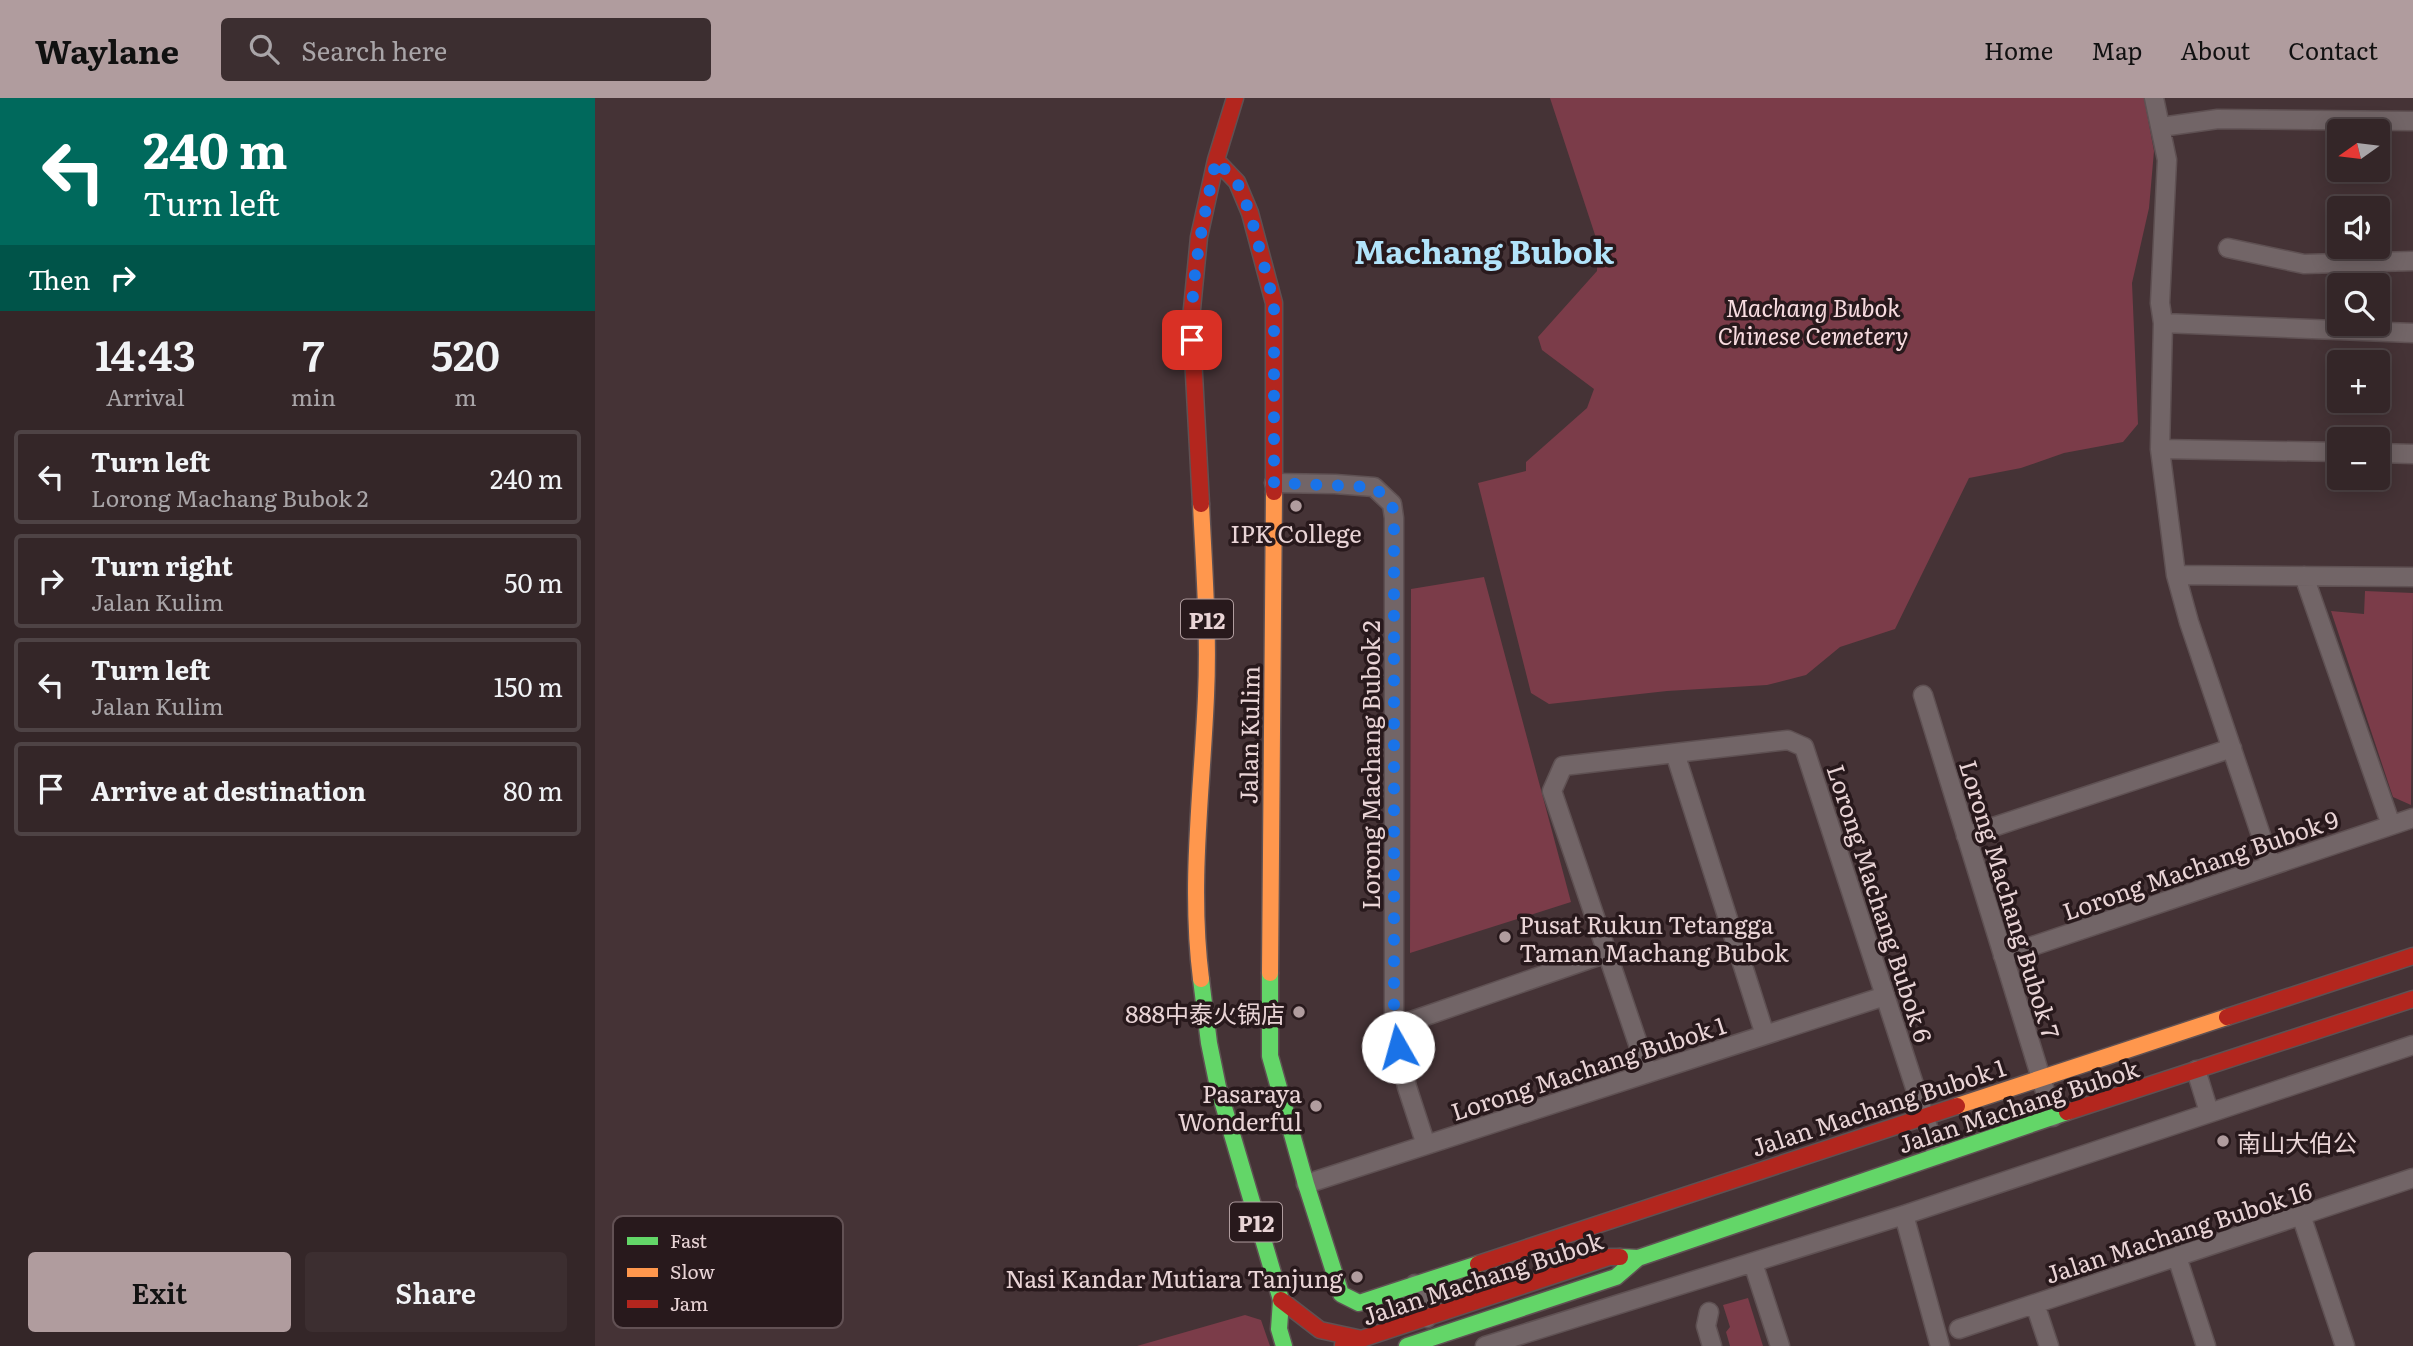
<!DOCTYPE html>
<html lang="en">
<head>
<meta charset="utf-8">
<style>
	body { margin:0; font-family:Literata,"Noto Sans SC",serif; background:#3c2e30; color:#f1f3f6; height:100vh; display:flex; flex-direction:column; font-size:26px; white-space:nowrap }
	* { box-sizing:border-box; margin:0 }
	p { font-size:23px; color:#a9a5a8 }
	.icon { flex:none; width:38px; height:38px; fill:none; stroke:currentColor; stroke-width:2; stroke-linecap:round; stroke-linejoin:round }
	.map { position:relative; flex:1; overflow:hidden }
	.details { display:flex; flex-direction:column; background:#342628; width:595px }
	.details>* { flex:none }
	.top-card { background:#00695c; color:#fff; overflow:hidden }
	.needle { width:46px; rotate:256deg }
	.controls { position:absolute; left:1732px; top:21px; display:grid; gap:14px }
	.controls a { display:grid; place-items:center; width:63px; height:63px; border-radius:7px; background:#342628; box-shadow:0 4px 18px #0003,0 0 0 2px #4e4345; font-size:35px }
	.pin { position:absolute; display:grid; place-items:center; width:60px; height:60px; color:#fff; margin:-30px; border-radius:14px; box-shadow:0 4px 10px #0006 }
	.me { position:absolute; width:77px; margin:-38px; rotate:353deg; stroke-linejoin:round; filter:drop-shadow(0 0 5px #0008) }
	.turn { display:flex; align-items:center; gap:24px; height:147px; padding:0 28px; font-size:32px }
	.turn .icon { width:91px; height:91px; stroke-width:2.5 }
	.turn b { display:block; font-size:49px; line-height:60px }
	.then { display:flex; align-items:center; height:66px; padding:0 28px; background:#0003; gap:14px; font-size:26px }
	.eta { display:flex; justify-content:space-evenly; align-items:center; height:119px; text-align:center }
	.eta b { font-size:42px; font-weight:600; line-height:49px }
	.primary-button { display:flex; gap:14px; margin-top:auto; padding:14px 28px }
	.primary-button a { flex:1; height:80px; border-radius:7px; background:#b09c9e; color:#111; font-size:28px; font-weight:600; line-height:80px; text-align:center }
	.primary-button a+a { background:#3c2e30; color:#f1f3f6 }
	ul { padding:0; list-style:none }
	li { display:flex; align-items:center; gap:21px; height:94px; margin:0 14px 10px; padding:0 14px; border:4px solid #4e4345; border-radius:7px }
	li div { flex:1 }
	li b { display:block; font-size:26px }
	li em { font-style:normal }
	header { display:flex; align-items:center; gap:42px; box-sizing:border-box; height:98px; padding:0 35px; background:#b09c9e; color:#111 }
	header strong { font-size:33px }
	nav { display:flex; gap:38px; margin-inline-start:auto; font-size:24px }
	.search { width:490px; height:63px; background:#3c2e30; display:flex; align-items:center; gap:18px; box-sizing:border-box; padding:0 24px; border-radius:7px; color:#a9a5a8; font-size:26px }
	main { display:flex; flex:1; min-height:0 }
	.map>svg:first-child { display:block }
</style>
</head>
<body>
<header>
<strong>Waylane</strong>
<div class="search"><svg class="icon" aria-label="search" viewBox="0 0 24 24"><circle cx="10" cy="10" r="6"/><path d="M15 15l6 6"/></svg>Search here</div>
<nav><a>Home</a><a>Map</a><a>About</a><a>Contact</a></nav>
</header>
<main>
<section class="details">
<div class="top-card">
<div class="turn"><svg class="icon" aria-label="left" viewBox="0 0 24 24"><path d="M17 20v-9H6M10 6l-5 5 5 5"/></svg><div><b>240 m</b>Turn left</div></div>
<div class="then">Then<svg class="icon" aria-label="right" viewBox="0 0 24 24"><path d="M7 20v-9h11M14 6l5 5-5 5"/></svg></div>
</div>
<div class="eta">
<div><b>14:43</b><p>Arrival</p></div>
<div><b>7</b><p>min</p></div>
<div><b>520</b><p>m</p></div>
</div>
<ul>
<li><svg class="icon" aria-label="left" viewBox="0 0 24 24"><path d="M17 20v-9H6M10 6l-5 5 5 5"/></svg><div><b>Turn left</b><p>Lorong Machang Bubok 2</p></div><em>240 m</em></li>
<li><svg class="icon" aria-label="right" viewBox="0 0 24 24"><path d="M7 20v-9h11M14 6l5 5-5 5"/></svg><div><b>Turn right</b><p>Jalan Kulim</p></div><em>50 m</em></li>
<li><svg class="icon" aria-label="left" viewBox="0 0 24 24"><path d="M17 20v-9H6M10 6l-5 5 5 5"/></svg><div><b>Turn left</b><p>Jalan Kulim</p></div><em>150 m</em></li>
<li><svg class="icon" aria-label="arrive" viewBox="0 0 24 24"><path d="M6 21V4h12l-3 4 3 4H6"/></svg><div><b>Arrive at destination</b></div><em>80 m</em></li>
</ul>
<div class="primary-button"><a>Exit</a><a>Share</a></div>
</section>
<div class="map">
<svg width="1818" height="1248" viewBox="0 0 1818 1248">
	<rect width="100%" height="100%" fill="#453336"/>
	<path fill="#7b3c49" d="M 955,0 L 1549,0 L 1559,53 L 1554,110 L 1537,185 L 1543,326 L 1528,344 L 1469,355 L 1426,370 L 1374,380 L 1300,531 L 1245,549 L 1211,577 L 1172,587 L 1072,593 L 954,606 L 936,595 L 883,385 L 931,373 L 931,364 L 992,310 L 999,291 L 947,252 L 943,239 L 1002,173 L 1003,146 Z
		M 889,479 L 976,804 L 815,855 L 816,491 Z
		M 1770,493 L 1818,495 L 1816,707 L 1798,699 L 1736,513 L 1769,516 Z
		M 1153,1200 L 1168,1248 L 1135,1248 L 1131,1234 L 1135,1229 L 1128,1207 Z
		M 650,1217 L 666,1222 L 675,1248 L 542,1248 Z"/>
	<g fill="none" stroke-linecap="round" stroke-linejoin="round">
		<g stroke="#5f5153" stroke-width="21">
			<path id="street" d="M 1559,0 L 1572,62 L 1565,205 L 1568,225 L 1565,351 L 1581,477 L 1594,524 L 1676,767
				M 1566,29 L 1623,21 L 1818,23
				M 1633,150 L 1709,166 L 1818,163
				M 1568,225 L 1818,235
				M 1565,351 L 1745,354
				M 1783,355 L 1818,356
				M 679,385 L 740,386 L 779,389 L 797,406 L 799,420 L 799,929 L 812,989 L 831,1047
				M 1581,477 L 1818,479
				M 1709,478 L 1796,727
				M 1328,597 L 1458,1019
				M 1080,655 L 1170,937
				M 1371,738 L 1637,650
				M 1408,858 L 1818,720
				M 799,929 L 1012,855
				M 1601,972 L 1614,1014
				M 1053,975 L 957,693 L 968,668 L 1193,642 L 1209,649 L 1342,1057
				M 711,1086 L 1290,898
				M 1309,1117 L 1345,1248
				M 1706,1117 L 1750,1248
				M 1582,1159 L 1611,1248
				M 1158,1165 L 1185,1248
				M 820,1186 L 832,1220
				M 1440,1206 L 1454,1248
				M 1114,1214 L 1111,1228 L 1117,1248
				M 1364,1231 L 1818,1080
				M 890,1248 L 1309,1117 L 1818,947"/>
		</g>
		<g stroke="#5f5153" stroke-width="19">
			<path id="fast" d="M 675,875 L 675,958 L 711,1086 L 746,1196 L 764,1205 L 883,1166
				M 606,881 L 614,945 L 623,989 L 686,1202 L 684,1231 L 689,1248
				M 1025,1159 L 1043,1160 L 1472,1014
				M 812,1248 L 1021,1179 L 1043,1160"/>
		</g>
		<g stroke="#5f5153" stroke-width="19">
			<path id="slow" d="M 606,406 C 609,470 614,534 611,598 C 607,693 594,787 606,881
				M 675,875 L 679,394
				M 1362,1008 L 1632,919"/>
		</g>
		<g stroke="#5f5153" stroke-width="19">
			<path id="jam" d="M 621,62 L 642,84 L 655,115 L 679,205 L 679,394
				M 606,406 L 596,221 L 604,139 L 621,62 L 640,0
				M 1632,919 L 1818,858
				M 1472,1014 L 1818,901
				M 883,1166 L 1362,1008
				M 686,1202 L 725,1232 L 767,1241
				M 748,1247 L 1014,1159 L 1025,1159"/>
		</g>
		<use href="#street" stroke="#726567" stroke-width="18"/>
		<use href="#fast" stroke="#63d668" stroke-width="16"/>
		<use href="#slow" stroke="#ff974d" stroke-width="16"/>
		<use href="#jam" stroke="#b3261e" stroke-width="16"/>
	</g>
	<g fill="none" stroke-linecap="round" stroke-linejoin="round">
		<path stroke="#1a73e8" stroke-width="12" stroke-dasharray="0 21.6" d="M 597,242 C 595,179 608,124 621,62 L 642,84 L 655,115 L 679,205 L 679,385 L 779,389 L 797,406 L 799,420 L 799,929 L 803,949"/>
	</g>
	<g fill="#b09c9e" stroke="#28191c" stroke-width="2.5">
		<circle cx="701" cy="408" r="7"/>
		<circle cx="910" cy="839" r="7"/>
		<circle cx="704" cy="914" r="7"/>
		<circle cx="721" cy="1008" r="7"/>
		<circle cx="1628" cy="1043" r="7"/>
		<circle cx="762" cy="1179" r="7"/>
	</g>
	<g text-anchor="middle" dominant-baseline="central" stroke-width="7" stroke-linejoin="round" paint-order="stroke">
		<g fill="#28191c" stroke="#af9c9e" stroke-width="2">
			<rect x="586" y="501.5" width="52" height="39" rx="5"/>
			<rect x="635" y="1104.5" width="52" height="39" rx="5"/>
		</g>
		<g font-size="23" font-weight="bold" fill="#e9d4d6">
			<text x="612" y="521">P12</text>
			<text x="661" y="1124">P12</text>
		</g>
		<g font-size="24" font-style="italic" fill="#f8dce0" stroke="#28191c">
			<text x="1218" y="208">Machang Bubok<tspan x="1218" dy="28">Chinese Cemetery</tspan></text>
		</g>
		<g font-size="24" fill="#e9d4d6" stroke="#28191c" text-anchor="end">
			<text x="701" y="434" text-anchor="middle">IPK College</text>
			<text x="924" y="825" text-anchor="start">Pusat Rukun Tetangga<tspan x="924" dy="28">Taman Machang Bubok</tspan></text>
			<text x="690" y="914">888中泰火锅店</text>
			<text x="707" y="994">Pasaraya<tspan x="707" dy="28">Wonderful</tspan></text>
			<text x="1642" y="1043" text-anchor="start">南山大伯公</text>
			<text x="748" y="1179">Nasi Kandar Mutiara Tanjung</text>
		</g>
		<g font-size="24" fill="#e9d4d6" stroke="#28191c">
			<text transform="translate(653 637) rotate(-89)">Jalan Kulim</text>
			<text transform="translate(774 667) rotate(-90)">Lorong Machang Bubok 2</text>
			<text transform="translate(1605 766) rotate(-19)">Lorong Machang Bubok 9</text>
			<text transform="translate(1416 801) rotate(73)">Lorong Machang Bubok 7</text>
			<text transform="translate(1286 805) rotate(72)">Lorong Machang Bubok 6</text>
			<text transform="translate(993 969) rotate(-18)">Lorong Machang Bubok 1</text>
			<text transform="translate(1423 1007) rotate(-18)">Jalan Machang Bubok</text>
			<text transform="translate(1283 1008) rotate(-18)">Jalan Machang Bubok 1</text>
			<text transform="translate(1583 1133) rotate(-18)">Jalan Machang Bubok 16</text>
			<text transform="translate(887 1179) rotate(-18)">Jalan Machang Bubok</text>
		</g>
		<g font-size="32" font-weight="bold" fill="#b2e4fb" stroke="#28191c">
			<text x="889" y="152">Machang Bubok</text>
		</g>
	</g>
	<rect x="18" y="1118" width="230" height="112" rx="10" fill="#28191c" stroke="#625154" stroke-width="2"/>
	<rect x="32" y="1139" width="31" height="8" fill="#63d668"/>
	<rect x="32" y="1170" width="31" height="9" fill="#ff974d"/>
	<rect x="32" y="1202" width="31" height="8" fill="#b3261e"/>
	<g font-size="19" fill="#e9d4d6">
		<text x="75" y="1150">Fast</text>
		<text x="75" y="1181">Slow</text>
		<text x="75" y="1213">Jam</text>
	</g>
</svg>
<div class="controls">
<a><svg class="needle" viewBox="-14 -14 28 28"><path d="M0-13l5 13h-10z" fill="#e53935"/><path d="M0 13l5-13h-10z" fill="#a9a5a8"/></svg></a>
<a><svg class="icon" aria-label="sound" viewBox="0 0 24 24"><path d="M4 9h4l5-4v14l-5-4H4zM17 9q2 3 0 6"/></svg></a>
<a><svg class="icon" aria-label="search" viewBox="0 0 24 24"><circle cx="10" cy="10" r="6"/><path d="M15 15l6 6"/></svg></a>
<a>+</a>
<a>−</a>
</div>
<div class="pin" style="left:597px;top:242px;background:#d93025"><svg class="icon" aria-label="arrive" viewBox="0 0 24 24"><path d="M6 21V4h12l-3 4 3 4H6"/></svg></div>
<svg class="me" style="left:803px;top:949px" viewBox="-20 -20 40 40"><circle r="19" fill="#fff"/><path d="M0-13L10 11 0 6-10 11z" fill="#1a73e8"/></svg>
</div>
</main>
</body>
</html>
